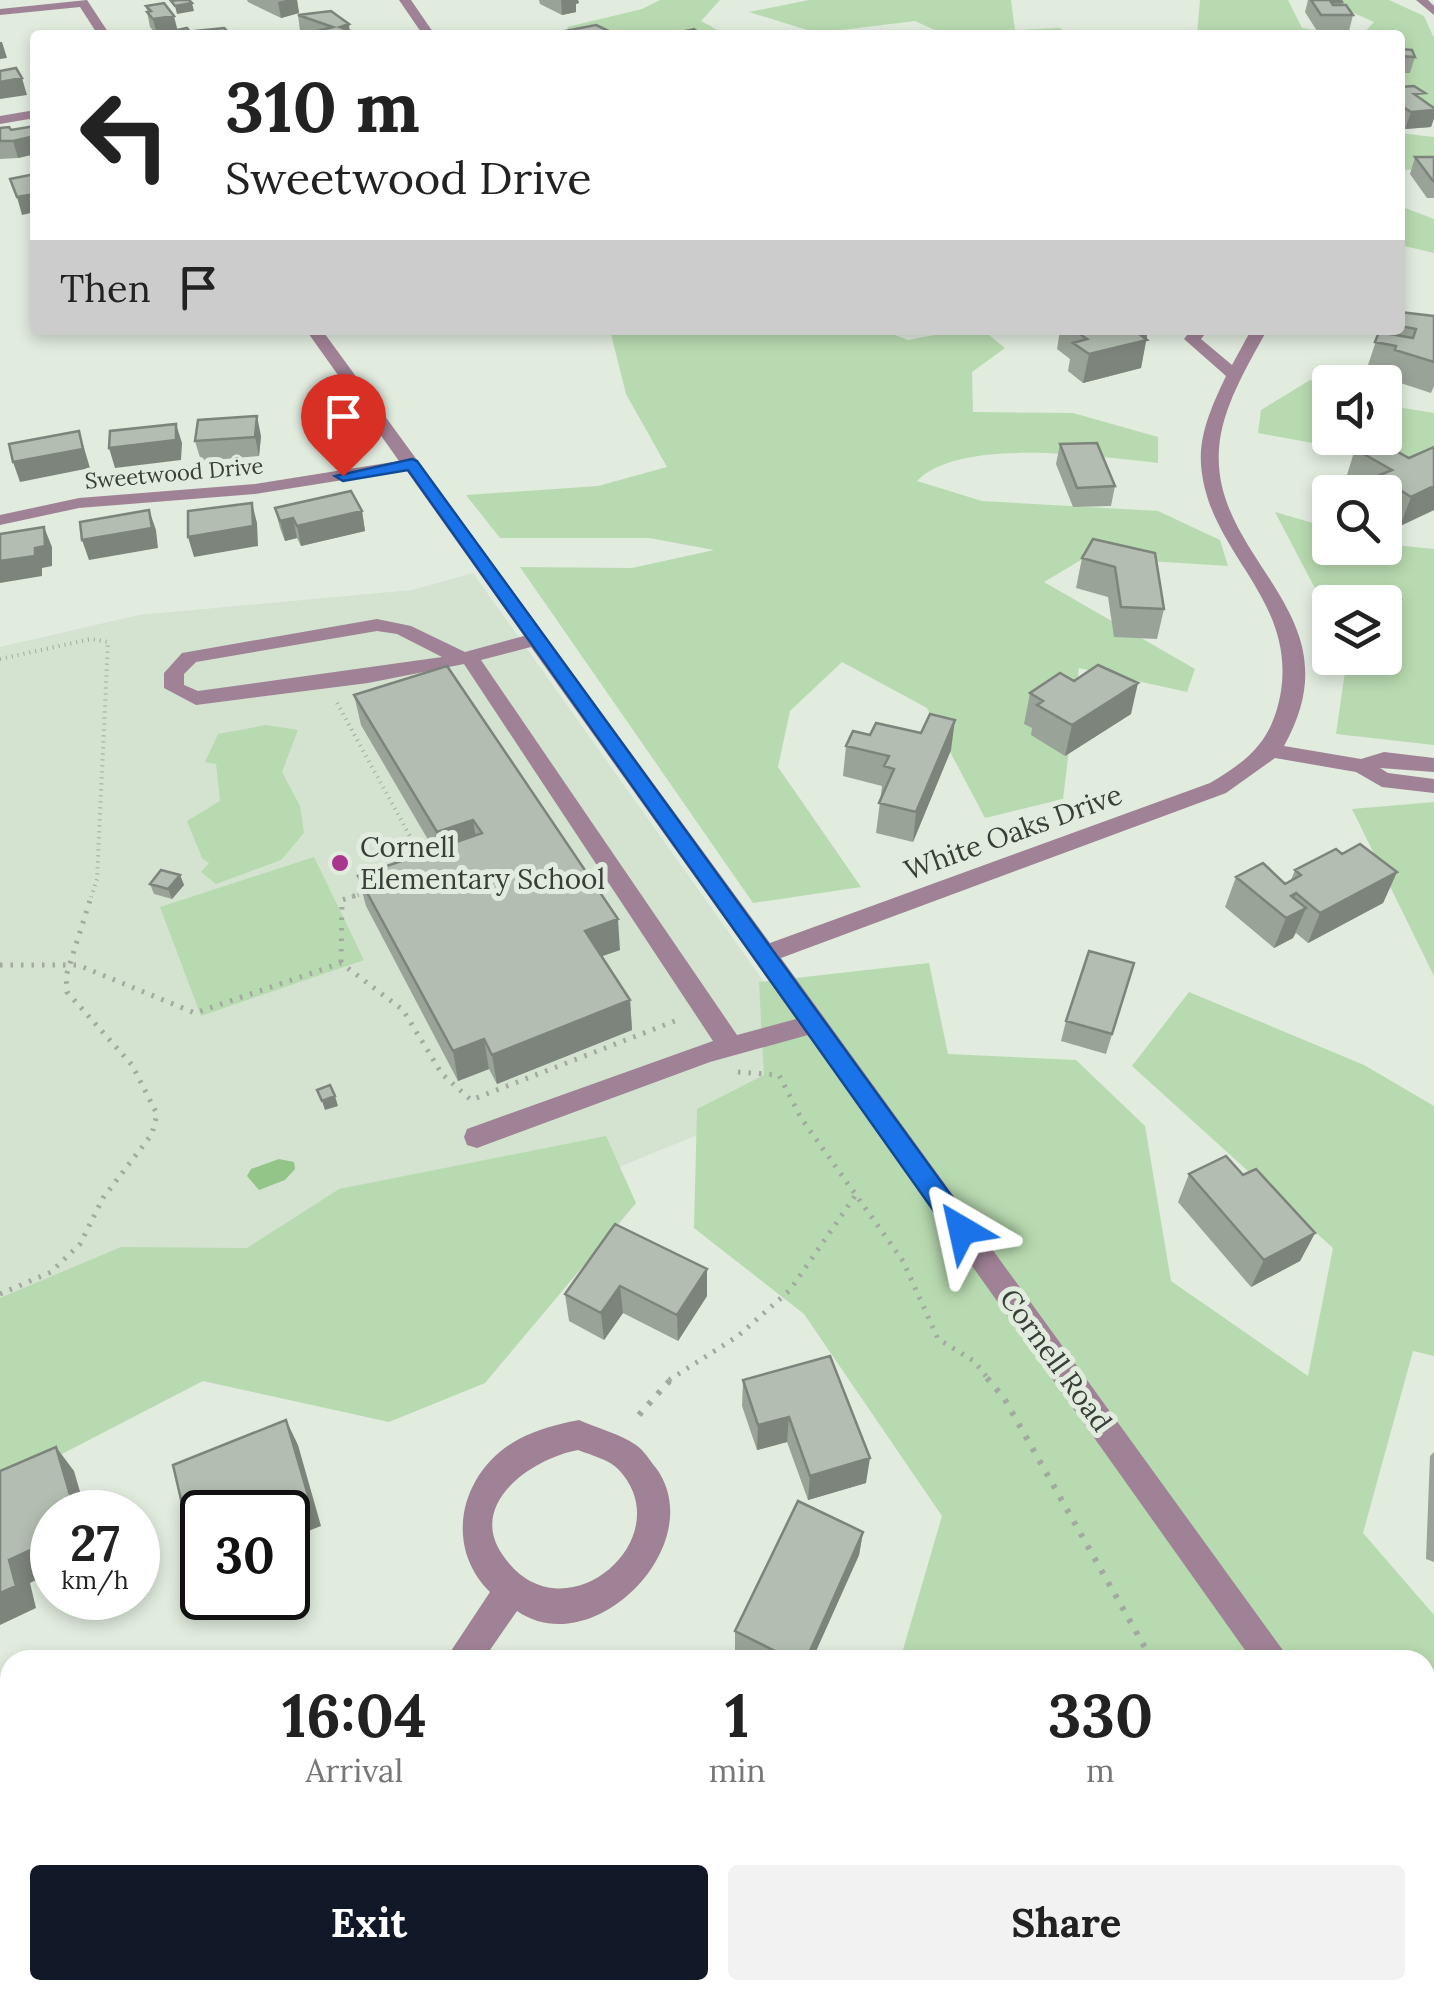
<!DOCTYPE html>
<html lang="en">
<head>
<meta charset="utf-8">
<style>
	body { margin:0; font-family:Lora,serif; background:#f2f2f2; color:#222; height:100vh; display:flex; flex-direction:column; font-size:38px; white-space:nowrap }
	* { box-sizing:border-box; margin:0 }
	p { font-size:32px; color:#767676 }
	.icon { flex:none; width:55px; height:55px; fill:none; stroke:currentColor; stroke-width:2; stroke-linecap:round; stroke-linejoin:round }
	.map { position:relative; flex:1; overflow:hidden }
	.drawer { position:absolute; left:0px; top:1650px; width:1435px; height:350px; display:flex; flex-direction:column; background:#fff; border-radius:30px 30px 0 0; box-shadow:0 5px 15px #0003 }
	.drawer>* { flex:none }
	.guide { position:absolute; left:30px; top:30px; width:1375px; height:305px; border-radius:10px; box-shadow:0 5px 15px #0003; background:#fff; color:#222; overflow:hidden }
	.controls { position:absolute; left:1312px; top:365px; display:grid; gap:20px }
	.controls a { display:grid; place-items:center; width:90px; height:90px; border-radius:10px; background:#fff; box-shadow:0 5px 15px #0003; font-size:50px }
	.speed { position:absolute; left:30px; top:1490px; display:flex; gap:20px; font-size:50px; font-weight:700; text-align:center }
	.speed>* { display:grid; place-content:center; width:130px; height:130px; border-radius:50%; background:#fff; box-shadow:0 5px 15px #0003; line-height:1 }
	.speed small { font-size:25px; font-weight:400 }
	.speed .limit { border:5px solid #111; border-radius:15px; background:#fff; color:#111 }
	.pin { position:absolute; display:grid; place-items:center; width:85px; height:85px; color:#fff; margin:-102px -42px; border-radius:50% 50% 50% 0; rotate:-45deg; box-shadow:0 0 10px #0007 }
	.pin .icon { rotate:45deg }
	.me { position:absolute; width:110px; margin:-55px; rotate:324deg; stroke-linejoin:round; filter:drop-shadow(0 0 8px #0008) }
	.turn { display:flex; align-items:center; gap:35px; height:210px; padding:0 30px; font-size:45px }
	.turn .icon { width:130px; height:130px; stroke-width:2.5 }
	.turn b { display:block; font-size:70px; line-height:85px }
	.then { display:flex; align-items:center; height:95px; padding:0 30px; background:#0003; gap:20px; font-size:38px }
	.eta { display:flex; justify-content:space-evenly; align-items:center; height:170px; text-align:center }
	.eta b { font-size:60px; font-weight:800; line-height:70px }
	.action { display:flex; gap:20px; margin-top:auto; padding:20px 30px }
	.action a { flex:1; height:115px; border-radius:10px; background:#111827; color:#fff; font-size:40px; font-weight:800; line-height:115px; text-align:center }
	.action a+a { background:#f2f2f2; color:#222 }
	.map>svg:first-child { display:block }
</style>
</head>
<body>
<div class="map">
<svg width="1434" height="2000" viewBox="0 0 1434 2000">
	<rect width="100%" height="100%" fill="#e1ebde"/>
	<path fill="#d3e3d0" d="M 473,573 L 833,1079 L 0,1422 L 0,647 L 139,615 L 412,590 Z"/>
	<path fill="#b8dab0" d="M 660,0 L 720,0 L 701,21 L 727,35 L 571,35 L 567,27 L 642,9 Z
		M 809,0 L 1011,0 L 1015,30 L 1060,28 L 1070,35 L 929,35 L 939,32 L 915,21 L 817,33 L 749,12 Z
		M 1200,0 L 1288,0 L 1302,28 L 1354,35 L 1197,35 Z
		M 1324,0 L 1389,0 L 1424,16 L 1434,38 L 1434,116 L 1400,98 L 1400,35 L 1362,35 L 1374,22 Z
		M 1400,133 L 1434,137 L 1434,169 L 1400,170 Z
		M 1400,206 L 1434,219 L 1434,253 L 1400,245 Z
		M 610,330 L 881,330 L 908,340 L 940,334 L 936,330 L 1037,330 L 989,335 L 1005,348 L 972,372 L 973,412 L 1073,413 L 1158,437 L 1158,463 C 1099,457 960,436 917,481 L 982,501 L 1158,511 L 1220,540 L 1228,566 L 1086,557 L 1044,582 L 1195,669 L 1187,692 L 1079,668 L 1063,799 L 985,818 L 927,708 L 842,662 L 790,711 L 778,767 L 861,887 L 753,903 L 520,567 L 632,568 L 714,550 L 649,538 L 500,538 L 466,495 L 598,486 L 667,467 L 626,394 Z
		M 1310,380 L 1330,388 L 1330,438 L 1385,438 L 1385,405 L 1434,413 L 1434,465 L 1258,433 L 1261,410 Z
		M 1275,512 L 1330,528 L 1330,548 L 1385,548 L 1385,544 L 1434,549 L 1434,745 L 1336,734 L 1347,658 L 1385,658 L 1385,602 L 1330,602 L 1330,617 Z
		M 266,725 L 298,730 L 282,772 L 300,806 L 304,833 L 281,860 L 216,884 L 201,872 L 209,863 L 202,858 L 187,821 L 220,801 L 216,764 L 205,762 L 218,734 Z
		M 1434,802 L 1434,976 L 1352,809 Z
		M 314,857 L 364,960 L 201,1016 L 160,907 Z
		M 929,963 L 948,1054 L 1076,1060 L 1145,1126 L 1171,1281 L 1308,1376 L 1333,1248 L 1132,1066 L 1189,992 L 1364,1065 L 1434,1106 L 1434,1356 L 1413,1351 L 1363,1533 L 1434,1615 L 1434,2000 L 920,2000 L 916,1990 L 1425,1990 L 1425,1660 L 900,1660 L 942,1516 L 804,1314 L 694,1228 L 697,1109 L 764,1075 L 759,982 Z
		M 606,1136 L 636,1203 L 485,1383 L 389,1422 L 203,1381 L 0,1486 L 0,1298 L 121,1247 L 247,1248 L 339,1189 Z"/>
	<path fill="#93c588" d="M 279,1159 L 294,1162 L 295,1169 L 285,1180 L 259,1190 L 247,1176 L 251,1169 Z"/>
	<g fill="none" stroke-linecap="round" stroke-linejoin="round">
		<path stroke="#a2a99f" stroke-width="4" stroke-dasharray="1 5" stroke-linecap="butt" d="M 0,659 L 91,639 L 108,642 L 97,879 L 91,897
			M 337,703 L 423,860
			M 352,897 L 367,892"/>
		<path stroke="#a2a99f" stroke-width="5" stroke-dasharray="2.5 8" stroke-linecap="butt" d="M 341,962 L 342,900 L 360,894
			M 0,965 L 78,965 L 195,1013 L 341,963 L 403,1010 L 442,1074 L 471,1100 L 680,1019
			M 738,1072 L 779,1075 L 801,1118 L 903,1261 L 938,1339 L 974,1361 L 989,1380
			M 0,1294 L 51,1272 L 80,1244 L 103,1198 L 152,1134 L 157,1114 L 132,1065 L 67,992 L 66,976 L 92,894
			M 669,1380 L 738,1336 L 790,1290 L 855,1196"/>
		<path stroke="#a2a99f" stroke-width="6" stroke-dasharray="4 10" stroke-linecap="butt" d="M 987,1378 L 1004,1398 L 1152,1660
			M 639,1415 L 672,1378
			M 1396,1990 L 1403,2000"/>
		<path fill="#9f8295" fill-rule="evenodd" d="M 87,0 L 110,35 L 98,35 L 80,7 L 0,15 L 0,9 Z
			M 399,0 L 411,0 L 435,35 L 423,35 Z
			M 1416,0 L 1428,0 L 1434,6 L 1434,15 Z
			M 35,110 L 35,118 L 0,124 L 0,116 Z
			M 306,330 L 322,330 L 770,943 L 1210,783 C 1251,759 1273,739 1281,691 C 1295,596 1207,552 1201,464 C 1199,433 1213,404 1226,376 L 1184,339 L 1191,330 L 1208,330 L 1201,339 L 1232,365 L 1251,330 L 1267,330 C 1247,367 1222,407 1219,449 C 1211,562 1359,613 1284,746 L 1361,759 L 1384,752 L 1434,758 L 1434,772 L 1380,768 L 1388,773 L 1434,779 L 1434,793 L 1382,787 L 1356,772 L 1275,758 L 1226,793 L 781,958 L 1290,1660 L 1252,1660 L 808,1035 L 710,1062 L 477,1148 L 467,1145 L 464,1137 L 467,1129 L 713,1041 L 464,664 L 368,683 L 196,705 L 164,688 L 164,673 L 182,653 L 377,619 L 411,626 L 465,652 L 524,636 L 406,470 L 255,494 L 79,508 L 0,525 L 0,515 L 79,498 L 255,484 L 399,461 ZM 377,631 L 397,634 L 442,657 L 198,691 L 184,685 L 184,674 L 196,662 ZM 531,647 L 796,1019 L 737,1035 L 481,660 Z
			M 579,1420 C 597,1428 620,1434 636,1445 C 644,1450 650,1461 656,1468 C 711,1543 594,1664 517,1611 L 483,1660 L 445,1660 L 490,1592 C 442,1545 461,1470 519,1439 C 538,1429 558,1424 579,1420 ZM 578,1450 C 591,1455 610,1460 619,1470 C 683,1539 561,1643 502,1554 C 467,1502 534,1458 578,1450 Z
			M 10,1749 L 10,1788 L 0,1792 L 0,1753 Z
			M 1425,1851 L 1434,1855 L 1434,1902 L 1425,1898 Z
			M 529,1990 L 567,1990 L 571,2000 L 533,2000 Z"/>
	</g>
	<path fill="#9aa398" d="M 247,0 L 297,0 L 299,13 L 281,18 L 248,2 Z
		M 539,0 L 578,0 L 579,3 L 576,4 L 576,12 L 562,15 L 540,4 Z
		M 1308,0 L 1341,0 L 1342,5 L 1353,15 L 1349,31 L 1317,31 L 1305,12 Z
		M 146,6 L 178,30 L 191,33 L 192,35 L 174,35 L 173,32 L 157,35 L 150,27 Z
		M 331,11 L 350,35 L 312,35 L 300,31 L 298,15 Z
		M 1400,49 L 1415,57 L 1410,73 L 1400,73 Z
		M 1400,87 L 1434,108 L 1434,118 L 1431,127 L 1405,129 L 1400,125 Z
		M 35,126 L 35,154 L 18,158 L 0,159 L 0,128 L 11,130 Z
		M 1415,157 L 1434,157 L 1434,198 L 1427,198 L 1410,174 Z
		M 1400,312 L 1434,316 L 1434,386 L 1431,393 L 1385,378 L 1386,375 L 1366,371 L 1379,332 L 1387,333 L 1388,330 L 1400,330 Z
		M 1060,330 L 1148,330 L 1141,368 L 1083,383 L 1068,371 L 1070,359 L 1057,349 Z
		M 261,436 L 259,456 L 201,461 L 195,441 Z
		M 1060,444 L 1115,486 L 1111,506 L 1073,507 L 1056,464 Z
		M 1434,447 L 1434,510 L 1400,526 L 1389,520 L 1385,492 L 1354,492 L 1357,485 L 1346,478 L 1355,449 L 1409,458 Z
		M 275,508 L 362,511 L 365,531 L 301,546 L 297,538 L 285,541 L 280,528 Z
		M 1093,539 L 1164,609 L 1157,639 L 1114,637 L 1108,597 L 1076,588 L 1082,558 Z
		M 1030,693 L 1131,714 L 1065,756 L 1031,735 L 1032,728 L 1024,724 Z
		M 354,695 L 620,950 L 602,956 L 630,1000 L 632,1030 L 497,1084 L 489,1069 L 458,1081 L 366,906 L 358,876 L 434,850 L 361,725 Z
		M 846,746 L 951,750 L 913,842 L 876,833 L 882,786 L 843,776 Z
		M 1342,854 L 1397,872 L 1383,903 L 1308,943 L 1296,933 L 1293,938 L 1274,948 L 1225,907 L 1236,877 L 1285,884 L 1291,880 L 1295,870 Z
		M 180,875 L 184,885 L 172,899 L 154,894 L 150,884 Z
		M 1134,963 L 1106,1054 L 1061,1041 L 1066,1021 Z
		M 1189,1174 L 1315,1233 L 1300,1261 L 1251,1287 L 1178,1202 Z
		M 707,1269 L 707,1296 L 678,1341 L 623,1313 L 604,1340 L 569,1321 L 565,1294 Z
		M 830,1356 L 866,1483 L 808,1500 L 787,1442 L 757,1450 L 742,1406 L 743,1380 Z
		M 1434,1452 L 1434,1562 L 1426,1559 L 1430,1456 Z
		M 863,1532 L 859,1555 L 812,1660 L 749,1660 L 735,1653 L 735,1631 Z"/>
	<path fill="#7d847c" d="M 286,0 L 297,0 L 299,13 L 281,18 L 278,2 Z
		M 561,0 L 578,0 L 579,3 L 576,4 L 576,12 L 562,15 Z
		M 192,3 L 194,11 L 177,14 L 175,6 Z
		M 174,16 L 178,32 L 157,35 L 153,19 Z
		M 349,24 L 350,35 L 331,35 L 340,27 Z
		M 0,42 L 2,42 L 7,58 L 0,59 Z
		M 22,78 L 27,95 L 0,99 L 0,82 Z
		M 1434,110 L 1434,118 L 1431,127 L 1405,129 L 1411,112 Z
		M 35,136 L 35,154 L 18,158 L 13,141 Z
		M 35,194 L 35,212 L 22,215 L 17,197 Z
		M 1127,330 L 1148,330 L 1141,368 L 1083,383 L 1089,354 Z
		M 257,416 L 261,436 L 259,456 L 255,437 Z
		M 176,424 L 182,443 L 181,460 L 115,468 L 109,448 Z
		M 79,431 L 90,468 L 20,482 L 13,462 Z
		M 1434,477 L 1434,510 L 1400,526 L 1411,497 Z
		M 1400,490 L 1389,520 L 1385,522 L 1385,497 Z
		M 252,503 L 257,523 L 258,546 L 194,557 L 188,537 Z
		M 149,510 L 156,530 L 158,548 L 89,560 L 82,540 Z
		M 362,511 L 365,531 L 301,546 L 297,526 Z
		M 293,518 L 297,538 L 285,541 L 280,521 Z
		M 44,527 L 52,547 L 52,566 L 42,568 L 42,576 L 0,583 L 0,561 L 35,548 Z
		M 1138,683 L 1131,714 L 1065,756 L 1072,725 Z
		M 955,720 L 951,750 L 913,842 L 916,812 Z
		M 473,820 L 478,850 L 442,863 L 437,832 Z
		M 1397,872 L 1383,903 L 1308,943 L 1320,913 Z
		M 180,875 L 184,885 L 172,899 L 168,889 Z
		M 1296,893 L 1286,918 L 1306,908 L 1293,938 L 1274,948 L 1286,918 L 1291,896 Z
		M 618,919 L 620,950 L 588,961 L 585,931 Z
		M 630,1000 L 632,1030 L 497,1084 L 492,1055 Z
		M 484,1039 L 489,1069 L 458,1081 L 453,1051 Z
		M 335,1096 L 338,1106 L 325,1110 L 322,1101 Z
		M 1315,1233 L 1300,1261 L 1251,1287 L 1264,1260 Z
		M 707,1269 L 707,1296 L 678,1341 L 677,1315 Z
		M 620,1286 L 623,1313 L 604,1340 L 601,1313 Z
		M 789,1417 L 787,1442 L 757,1450 L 758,1425 Z
		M 286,1420 L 298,1445 L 321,1526 L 288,1539 L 288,1512 L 283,1512 Z
		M 56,1447 L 74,1471 L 86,1512 L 75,1512 Z
		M 870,1458 L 866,1483 L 808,1500 L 810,1476 Z
		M 255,1493 L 266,1512 L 207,1512 Z
		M 202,1514 L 202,1544 L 201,1544 L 186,1521 Z
		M 863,1532 L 859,1555 L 812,1660 L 806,1660 Z
		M 52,1540 L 52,1572 L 30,1583 L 36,1608 L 0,1625 L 0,1593 L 9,1560 Z
		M 29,1990 L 49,1990 L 51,2000 L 31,2000 Z
		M 348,1990 L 356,1990 L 359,2000 L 351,2000 Z"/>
	<path fill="#b3bdb1" stroke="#7d847c" stroke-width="2.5" d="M 177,0 L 189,0 L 192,3 L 175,6 L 171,1 Z
		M 1311,0 L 1341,0 L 1342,2 L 1331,2 L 1333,5 L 1346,5 L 1353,15 L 1321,15 Z
		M 164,3 L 174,16 L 153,19 L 147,12 L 151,11 L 146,6 Z
		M 331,11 L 349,24 L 340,27 L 348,30 L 331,35 L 324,35 L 317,31 L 333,27 L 298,15 Z
		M 596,25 L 617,35 L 564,35 L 559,32 Z
		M 187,28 L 191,33 L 177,35 L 173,31 Z
		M 224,28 L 231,35 L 199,35 L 195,31 Z
		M 694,29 L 702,35 L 687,35 L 681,32 Z
		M 1400,49 L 1412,50 L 1415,57 L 1400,56 Z
		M 16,68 L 22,78 L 0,82 L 0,71 Z
		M 1414,86 L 1425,93 L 1414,94 L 1434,108 L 1434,110 L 1411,112 L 1400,105 L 1400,87 Z
		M 35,126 L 35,136 L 13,141 L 0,141 L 0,128 L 9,127 L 11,130 Z
		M 1415,157 L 1434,157 L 1434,181 L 1433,181 Z
		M 35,174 L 35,194 L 17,197 L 10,179 Z
		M 1400,312 L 1434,316 L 1434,362 L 1395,350 L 1396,346 L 1375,342 L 1379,332 L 1413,338 L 1416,329 L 1400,326 Z
		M 1074,330 L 1134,330 L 1147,340 L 1089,354 L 1073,343 L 1087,339 Z
		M 257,416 L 255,437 L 195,441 L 198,420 Z
		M 176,424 L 176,440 L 109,448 L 110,431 Z
		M 79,431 L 83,449 L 13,462 L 9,444 Z
		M 1376,440 L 1409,458 L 1434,447 L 1434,486 L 1411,497 L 1400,490 L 1385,497 L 1385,492 L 1368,492 L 1356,485 L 1392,470 L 1355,449 Z
		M 1097,443 L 1115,486 L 1077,488 L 1060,444 Z
		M 351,491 L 362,511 L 297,526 L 293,518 L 280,521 L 275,508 Z
		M 252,503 L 253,526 L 188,537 L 188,511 Z
		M 149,510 L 152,528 L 82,540 L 80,522 Z
		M 44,527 L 45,546 L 35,548 L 35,556 L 0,561 L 0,534 Z
		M 1093,539 L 1155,553 L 1164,609 L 1121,607 L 1115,567 L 1082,558 Z
		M 1098,665 L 1138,683 L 1072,725 L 1037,705 L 1043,701 L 1030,693 L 1060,673 L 1074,681 Z
		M 447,666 L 618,919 L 585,931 L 630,1000 L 492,1055 L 484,1039 L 453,1051 L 358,876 L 482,833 L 473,820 L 437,832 L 354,695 Z
		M 930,714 L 955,720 L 916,812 L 879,803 L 894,769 L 884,766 L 889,756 L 846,746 L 853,731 L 870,735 L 876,723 L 921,733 Z
		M 1360,844 L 1397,872 L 1320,913 L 1296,893 L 1291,896 L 1306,908 L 1286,918 L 1236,877 L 1263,863 L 1285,884 L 1301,875 L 1295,870 L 1336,849 L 1342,854 Z
		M 161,870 L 180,875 L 168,889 L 150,884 Z
		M 1089,951 L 1134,963 L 1112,1034 L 1066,1021 Z
		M 330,1085 L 335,1096 L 322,1101 L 317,1090 Z
		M 1226,1156 L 1243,1175 L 1256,1169 L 1315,1233 L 1264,1260 L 1189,1174 Z
		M 615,1224 L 707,1269 L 677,1315 L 620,1286 L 601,1313 L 565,1294 Z
		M 830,1356 L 870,1458 L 810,1476 L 789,1417 L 758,1425 L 743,1380 Z
		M 286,1420 L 310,1502 L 283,1512 L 261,1512 L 255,1493 L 207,1512 L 202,1512 L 202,1514 L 186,1521 L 173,1465 Z
		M 56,1447 L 75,1512 L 52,1512 L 52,1540 L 9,1560 L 16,1586 L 0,1593 L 0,1471 Z
		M 798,1501 L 863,1532 L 806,1660 L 793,1660 L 735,1631 Z
		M 10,1938 L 10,1990 L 29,1990 L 31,2000 L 0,2000 L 0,1944 Z
		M 259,1990 L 348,1990 L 351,2000 L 262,2000 Z
		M 710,1990 L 855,1990 L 860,2000 L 712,2000 L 708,1992 Z"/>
	<path fill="#1a73e8" stroke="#114b97" stroke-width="2.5" d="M 412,459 L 417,461 L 971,1223 L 975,1230 L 971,1238 L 953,1238 L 408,470 L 343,481 L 335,476 Z"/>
	<circle fill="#aa358e" stroke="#e1ebde" stroke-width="4" cx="340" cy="863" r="10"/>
	<g text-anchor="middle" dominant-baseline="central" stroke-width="10" stroke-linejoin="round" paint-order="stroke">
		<g font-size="22" fill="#3a3e39" stroke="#e1ebde">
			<text transform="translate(174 473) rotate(-5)">Sweetwood Drive</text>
		</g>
		<g font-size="28" fill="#3a3e39" stroke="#e1ebde">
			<text transform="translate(1013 832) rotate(-20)">White Oaks Drive</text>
			<text transform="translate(1056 1360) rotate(54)">Cornell Road</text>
		</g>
		<g font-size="28" fill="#3a3e39" stroke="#e1ebde" text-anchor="start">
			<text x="360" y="847">Cornell<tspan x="360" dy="32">Elementary School</tspan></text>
		</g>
	</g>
</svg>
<div class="controls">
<a><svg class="icon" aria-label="sound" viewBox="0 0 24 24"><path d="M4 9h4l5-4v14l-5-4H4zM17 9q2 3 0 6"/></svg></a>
<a><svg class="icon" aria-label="search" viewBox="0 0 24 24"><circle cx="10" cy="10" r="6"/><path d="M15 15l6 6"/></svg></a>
<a><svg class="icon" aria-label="layers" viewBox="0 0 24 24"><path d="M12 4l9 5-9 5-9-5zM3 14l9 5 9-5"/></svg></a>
</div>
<div class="speed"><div>27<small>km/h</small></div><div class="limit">30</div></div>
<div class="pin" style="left:343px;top:476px;background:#d93025"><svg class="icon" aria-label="arrive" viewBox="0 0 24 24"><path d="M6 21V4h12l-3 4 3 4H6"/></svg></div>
<svg class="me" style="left:962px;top:1230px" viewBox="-20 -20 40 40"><path d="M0-17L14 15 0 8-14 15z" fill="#1a73e8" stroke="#fff" stroke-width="4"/></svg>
<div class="guide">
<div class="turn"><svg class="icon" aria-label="left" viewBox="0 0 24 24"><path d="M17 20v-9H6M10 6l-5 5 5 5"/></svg><div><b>310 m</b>Sweetwood Drive</div></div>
<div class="then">Then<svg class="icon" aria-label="arrive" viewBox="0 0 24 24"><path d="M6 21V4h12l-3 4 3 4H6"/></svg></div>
</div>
<section class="drawer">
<div class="eta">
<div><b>16:04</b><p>Arrival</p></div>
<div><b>1</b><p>min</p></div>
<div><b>330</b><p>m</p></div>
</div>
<div class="action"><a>Exit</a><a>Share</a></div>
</section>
</div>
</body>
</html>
